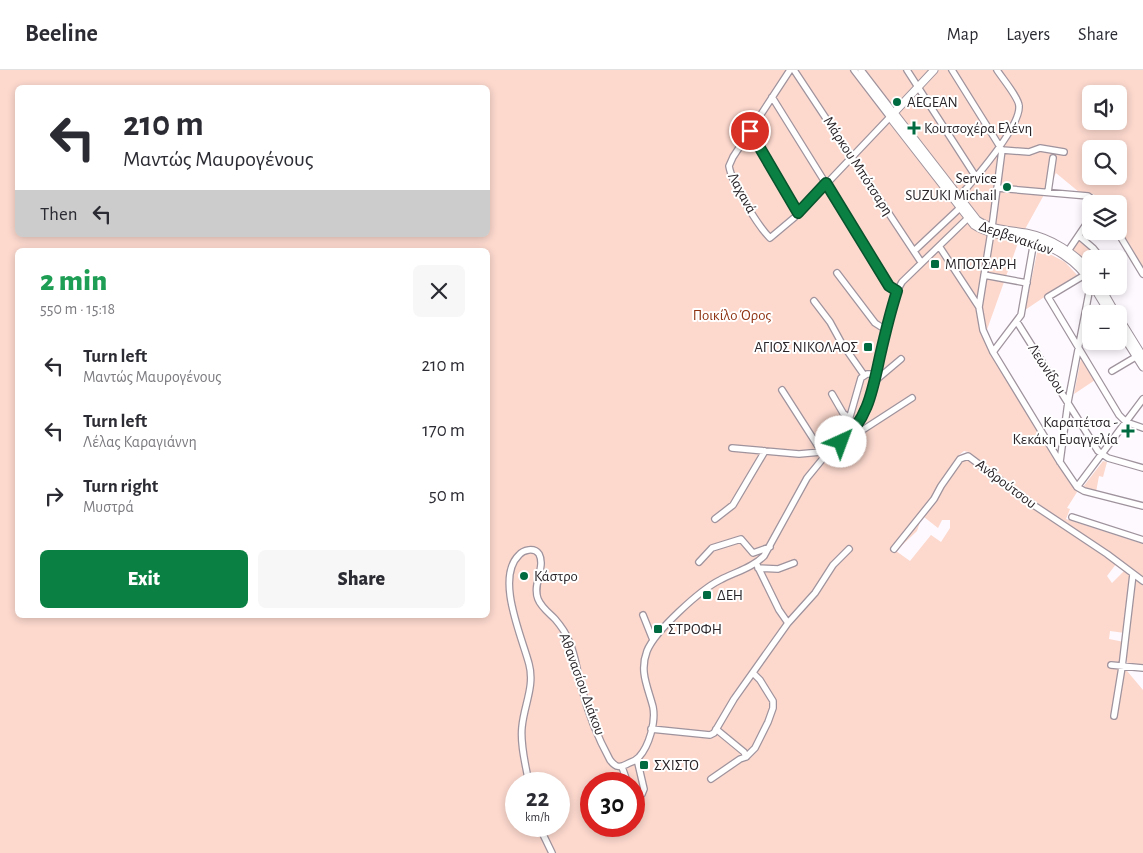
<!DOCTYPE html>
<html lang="en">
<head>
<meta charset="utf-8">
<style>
	body { margin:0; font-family:"Alegreya Sans",sans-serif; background:#f7f7f7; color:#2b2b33; height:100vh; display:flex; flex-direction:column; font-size:19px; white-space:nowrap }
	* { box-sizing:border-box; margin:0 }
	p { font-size:16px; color:#7c7c81 }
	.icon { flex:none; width:28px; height:28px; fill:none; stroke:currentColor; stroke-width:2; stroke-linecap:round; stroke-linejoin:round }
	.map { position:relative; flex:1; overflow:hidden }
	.details { position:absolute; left:15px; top:178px; width:475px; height:370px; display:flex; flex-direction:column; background:#fff; border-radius:8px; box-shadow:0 2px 8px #0003 }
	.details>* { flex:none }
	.hud { position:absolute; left:15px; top:15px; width:475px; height:152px; border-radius:8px; box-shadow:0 2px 8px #0003; background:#fff; color:#2b2b33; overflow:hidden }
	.tools { position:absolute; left:1082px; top:15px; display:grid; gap:10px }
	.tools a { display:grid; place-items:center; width:45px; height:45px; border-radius:8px; background:#fff; box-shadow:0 2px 8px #0003; font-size:25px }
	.speed { position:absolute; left:505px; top:702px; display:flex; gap:10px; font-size:25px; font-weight:700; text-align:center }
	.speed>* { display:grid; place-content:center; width:65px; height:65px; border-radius:50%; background:#fff; box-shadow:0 2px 8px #0003; line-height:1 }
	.speed small { font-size:12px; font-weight:400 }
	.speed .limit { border:8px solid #d22; background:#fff; color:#111 }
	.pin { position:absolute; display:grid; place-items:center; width:42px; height:42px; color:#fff; margin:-21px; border:2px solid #fff; border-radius:50%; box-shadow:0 1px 5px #0007 }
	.me { position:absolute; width:55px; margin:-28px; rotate:43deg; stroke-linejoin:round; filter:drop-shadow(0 0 4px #0008) }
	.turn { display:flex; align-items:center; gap:18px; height:105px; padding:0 25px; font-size:22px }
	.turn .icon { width:65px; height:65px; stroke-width:2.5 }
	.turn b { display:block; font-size:35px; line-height:42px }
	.then { display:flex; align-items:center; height:48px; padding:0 25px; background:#0003; gap:10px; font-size:19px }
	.round { display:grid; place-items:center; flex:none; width:52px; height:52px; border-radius:8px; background:#f7f7f7 }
	.headline { display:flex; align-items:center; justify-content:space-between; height:85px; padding:0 25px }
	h1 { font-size:30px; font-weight:800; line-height:38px; color:#1e9e55 }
	.cta { display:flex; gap:10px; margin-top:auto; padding:10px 25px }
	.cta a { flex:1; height:58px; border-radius:8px; background:#0b8043; color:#fff; font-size:20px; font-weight:800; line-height:58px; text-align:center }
	.cta a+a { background:#f7f7f7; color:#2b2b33 }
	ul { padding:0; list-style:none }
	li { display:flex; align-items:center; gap:15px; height:65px; padding:0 25px }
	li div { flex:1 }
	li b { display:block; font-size:19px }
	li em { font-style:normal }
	header { display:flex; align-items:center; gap:30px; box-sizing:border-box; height:70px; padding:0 25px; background:#fff; border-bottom:1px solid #e1e1e2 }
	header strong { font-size:24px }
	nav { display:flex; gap:28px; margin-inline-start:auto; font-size:18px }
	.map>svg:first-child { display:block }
</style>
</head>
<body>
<header>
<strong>Beeline</strong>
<nav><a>Map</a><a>Layers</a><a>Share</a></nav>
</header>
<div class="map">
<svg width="1143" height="783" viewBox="0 0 1143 783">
	<rect width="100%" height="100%" fill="#fef9fe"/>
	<path fill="#fcd8cd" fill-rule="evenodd" d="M 0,0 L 1143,0 L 1143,198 L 1119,157 L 1119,134 L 1105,134 C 1098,124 1090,122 1079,122 L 1056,103 L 1019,170 L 984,268 L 988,280 L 1077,422 L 1067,438 L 1070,439 L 1066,449 L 1143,474 L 1143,509 L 997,406 L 969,382 L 964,381 L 959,385 L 925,437 L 917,461 L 896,481 L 910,491 L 931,465 L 941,472 L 950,458 L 950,450 L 942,450 L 938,458 L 924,447 L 962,391 L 966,388 L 971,390 L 1068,462 L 1116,494 L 1107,506 L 1112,513 L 1124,501 L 1130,505 L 1131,508 L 1125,563 L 1110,561 L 1109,569 L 1124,572 L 1122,595 L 1143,620 L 1143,783 L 0,783 ZM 18,18 L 488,18 L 488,165 L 18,165 ZM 1091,24 L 1119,24 L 1119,51 L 1091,51 ZM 1091,79 L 1119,79 L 1119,106 L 1091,106 ZM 18,180 L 488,180 L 488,545 L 18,545 ZM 516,714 L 559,714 L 559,756 L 516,756 ZM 591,714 L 634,714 L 634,756 L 591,756 Z
		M 1079,170 L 1092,180 L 1098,189 L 1091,189 L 1091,198 L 1072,180 Z
		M 1038,178 L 1065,192 L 1077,205 L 1025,240 Z
		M 1081,288 L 1095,310 L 1074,324 Z
		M 1103,391 L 1107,392 L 1103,407 L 1099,406 L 1096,422 L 1085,419 L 1083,417 Z
		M 1134,509 L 1143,515 L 1143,597 L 1128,595 L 1125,585 Z"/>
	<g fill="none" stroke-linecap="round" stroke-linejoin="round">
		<g stroke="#9f939d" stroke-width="8">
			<path id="minor" d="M 790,0 L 733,87 L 729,96 C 732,114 758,156 770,168 L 795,147 L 890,47 L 854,0
				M 794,0 L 921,192
				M 861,0 L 894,43
				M 907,0 L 976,107
				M 952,0 L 1002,80 L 992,157
				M 772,27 L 889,215 L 897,221
				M 750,61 L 799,143
				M 1002,80 L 1029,82 L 1040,78 L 1064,82
				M 997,118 L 1088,126 L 1099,134
				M 1048,122 L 1053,88
				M 959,127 C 973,111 1021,56 1019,36 C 1019,28 1002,8 997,0
				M 1117,161 L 1143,204
				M 1079,166 L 1093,178 L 1102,189
				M 939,176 L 979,237 L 983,260 L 993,282 L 1060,392 L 1077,417 L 1084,421 L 1143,436
				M 914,181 L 963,135
				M 1068,181 L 1089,150
				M 837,203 L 875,253 L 886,260
				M 1088,203 L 1048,227 L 1119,345 L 1126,352 L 1143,358
				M 984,205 L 1027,213
				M 814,231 L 830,252 L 841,272 L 864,305
				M 979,237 L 991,162
				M 1017,252 L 1098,381 L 1108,388 L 1143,398
				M 993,282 L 1021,245 L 1034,171
				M 1112,301 L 1139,285
				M 876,304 L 867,304 L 861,308 L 847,357 L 849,365 L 858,363 L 912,328
				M 875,311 L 901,289
				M 782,320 L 823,384
				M 832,324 L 843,343 L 850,349
				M 732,378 L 799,384 L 821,382
				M 1060,392 L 1068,332 L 1091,212
				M 1077,417 L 1143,329
				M 1072,447 L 1143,470
				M 715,449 L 733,435 L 765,381
				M 894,479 L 934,429 L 941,416 L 960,389 L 968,386 L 1035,436 L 1107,484 L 1143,511
				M 699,492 L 712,478 L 741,469 L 753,483 L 770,477
				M 758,498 L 778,499 L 794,493
				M 643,545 L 653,570
				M 788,553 L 815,523 L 833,495 L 849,479
				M 1111,595 L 1143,598
				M 1114,646 L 1122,597 L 1133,504
				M 651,659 L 710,665 L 714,663 L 734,629 L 788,553 L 779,540 L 756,493
				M 716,659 L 744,682 L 746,687
				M 622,697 L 628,714
				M 711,709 L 740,689 L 746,687 L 755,678 L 768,652 L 773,638 L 773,631 L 760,610 L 754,604
				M 529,714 C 526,696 520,675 522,657 C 524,635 535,616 529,594 C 522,567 495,508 519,485 C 523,480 534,477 539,484 C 546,497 532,514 538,529 C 541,537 549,543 555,549 C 561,556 566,563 569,571 C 576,586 577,603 582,619 C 588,643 598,668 610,690 C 616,698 620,698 629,693 C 633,692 636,690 639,687 C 649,676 656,652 653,637 C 648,617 639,602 647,581 C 655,561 700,520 720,510 C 735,502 752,498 764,486 L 807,408 L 825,386 L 849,365 L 861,348 L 873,319 L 888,248 L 897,221 L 902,212 L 970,146
				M 634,725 L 638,727 L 642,724 L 644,719 L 637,689
				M 539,756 L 552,783"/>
		</g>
		<g stroke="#9f939d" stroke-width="9">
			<path id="tertiary" d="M 934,0 L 890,47 L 974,155 C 989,165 1008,165 1026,169 C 1051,174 1078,191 1091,213
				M 894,43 L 977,150 C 991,160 1010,160 1026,163 C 1051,168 1075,183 1091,202
				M 1093,216 L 1110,244
				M 1100,216 L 1116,244
				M 1119,248 L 1143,287
				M 1119,259 L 1143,297"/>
		</g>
		<use href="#minor" stroke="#fff" stroke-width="5.5"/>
		<use href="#tertiary" stroke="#fff" stroke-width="7"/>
	</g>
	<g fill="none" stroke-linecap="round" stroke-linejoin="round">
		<g stroke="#07532c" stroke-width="12">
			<path id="route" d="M 750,61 L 798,143 L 826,113 L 889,216 L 897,221 C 890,243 885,264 880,286 C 873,318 868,351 841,372"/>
		</g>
		<use href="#route" stroke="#0b8043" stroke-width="9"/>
	</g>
	<g fill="#006a40" stroke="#fff" stroke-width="2">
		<circle cx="897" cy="32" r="5"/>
		<path d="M911.5 50.5h5v5h5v5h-5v5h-5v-5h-5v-5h5z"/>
		<circle cx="1007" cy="117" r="5"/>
		<rect x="930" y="189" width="10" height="10" rx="2.5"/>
		<rect x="863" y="272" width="10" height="10" rx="2.5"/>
		<path d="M1125.5 353.5h5v5h5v5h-5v5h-5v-5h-5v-5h5z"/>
		<circle cx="524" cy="506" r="5"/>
		<rect x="702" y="520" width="10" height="10" rx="2.5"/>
		<rect x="653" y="554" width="10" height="10" rx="2.5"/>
		<rect x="639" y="690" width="10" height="10" rx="2.5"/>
	</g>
	<g text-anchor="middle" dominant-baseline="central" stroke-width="4" stroke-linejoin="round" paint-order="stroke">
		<g font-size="15" fill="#292428" stroke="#fff" text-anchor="start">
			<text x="907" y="32">AEGEAN</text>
			<text x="924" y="58">Κουτσοχέρα Ελένη</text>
			<text x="997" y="108" text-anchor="end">Service<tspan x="997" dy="17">SUZUKI Michail</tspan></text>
			<text x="945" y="194">ΜΠΟΤΣΑΡΗ</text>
			<text x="858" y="277" text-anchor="end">ΑΓΙΟΣ ΝΙΚΟΛΑΟΣ</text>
			<text x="1118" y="352" text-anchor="end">Καραπέτσα -<tspan x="1118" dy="17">Κεκάκη Ευαγγελία</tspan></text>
			<text x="534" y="506">Κάστρο</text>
			<text x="717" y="525">ΔΕΗ</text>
			<text x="668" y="559">ΣΤΡΟΦΗ</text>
			<text x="654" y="695">ΣΧΙΣΤΟ</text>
		</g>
		<g font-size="15" fill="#292428" stroke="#fff">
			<text transform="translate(858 96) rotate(57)">Μάρκου Μπότσαρη</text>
			<text transform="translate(742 123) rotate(62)">Λαχανά</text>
			<text transform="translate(1016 168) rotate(19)">Δερβενακίων</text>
			<text transform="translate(1047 299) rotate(57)">Λεωνίδου</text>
			<text transform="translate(1006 414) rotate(37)">Ανδρούτσου</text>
			<text transform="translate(582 614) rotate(70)">Αθανασίου Διάκου</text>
		</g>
		<g font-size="15" fill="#8e3312" stroke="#fff">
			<text x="732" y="245">Ποικίλο Όρος</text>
		</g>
	</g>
</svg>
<div class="tools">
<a><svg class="icon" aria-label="sound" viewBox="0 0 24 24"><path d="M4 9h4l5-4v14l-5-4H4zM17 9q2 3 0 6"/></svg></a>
<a><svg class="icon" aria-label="search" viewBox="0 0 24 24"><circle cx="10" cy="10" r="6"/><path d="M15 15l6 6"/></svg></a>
<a><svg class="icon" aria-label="layers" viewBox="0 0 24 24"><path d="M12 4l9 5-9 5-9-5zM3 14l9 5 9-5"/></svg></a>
<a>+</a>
<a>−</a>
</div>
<div class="speed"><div>22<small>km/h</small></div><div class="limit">30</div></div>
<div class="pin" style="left:750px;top:61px;background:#d93025"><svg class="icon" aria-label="arrive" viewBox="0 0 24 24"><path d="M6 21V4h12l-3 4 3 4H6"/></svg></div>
<svg class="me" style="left:841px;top:372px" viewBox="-20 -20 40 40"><circle r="19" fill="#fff"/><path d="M0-13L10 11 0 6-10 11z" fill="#0b8043"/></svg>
<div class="hud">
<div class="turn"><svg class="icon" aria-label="left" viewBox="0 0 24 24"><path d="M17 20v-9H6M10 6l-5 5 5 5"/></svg><div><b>210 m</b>Μαντώς Μαυρογένους</div></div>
<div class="then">Then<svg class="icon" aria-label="left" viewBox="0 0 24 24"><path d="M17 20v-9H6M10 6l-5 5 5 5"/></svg></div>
</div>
<section class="details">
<div class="headline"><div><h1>2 min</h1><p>550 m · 15:18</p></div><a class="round"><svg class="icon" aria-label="close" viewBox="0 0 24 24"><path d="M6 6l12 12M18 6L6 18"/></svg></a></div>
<ul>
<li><svg class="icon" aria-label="left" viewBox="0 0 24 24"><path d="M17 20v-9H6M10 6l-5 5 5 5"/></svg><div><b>Turn left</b><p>Μαντώς Μαυρογένους</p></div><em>210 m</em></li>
<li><svg class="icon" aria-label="left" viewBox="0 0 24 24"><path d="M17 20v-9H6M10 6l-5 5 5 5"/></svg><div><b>Turn left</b><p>Λέλας Καραγιάννη</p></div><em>170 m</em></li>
<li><svg class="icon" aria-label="right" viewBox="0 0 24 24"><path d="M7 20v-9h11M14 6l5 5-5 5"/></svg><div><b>Turn right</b><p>Μυστρά</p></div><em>50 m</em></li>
</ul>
<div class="cta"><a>Exit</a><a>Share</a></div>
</section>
</div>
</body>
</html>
